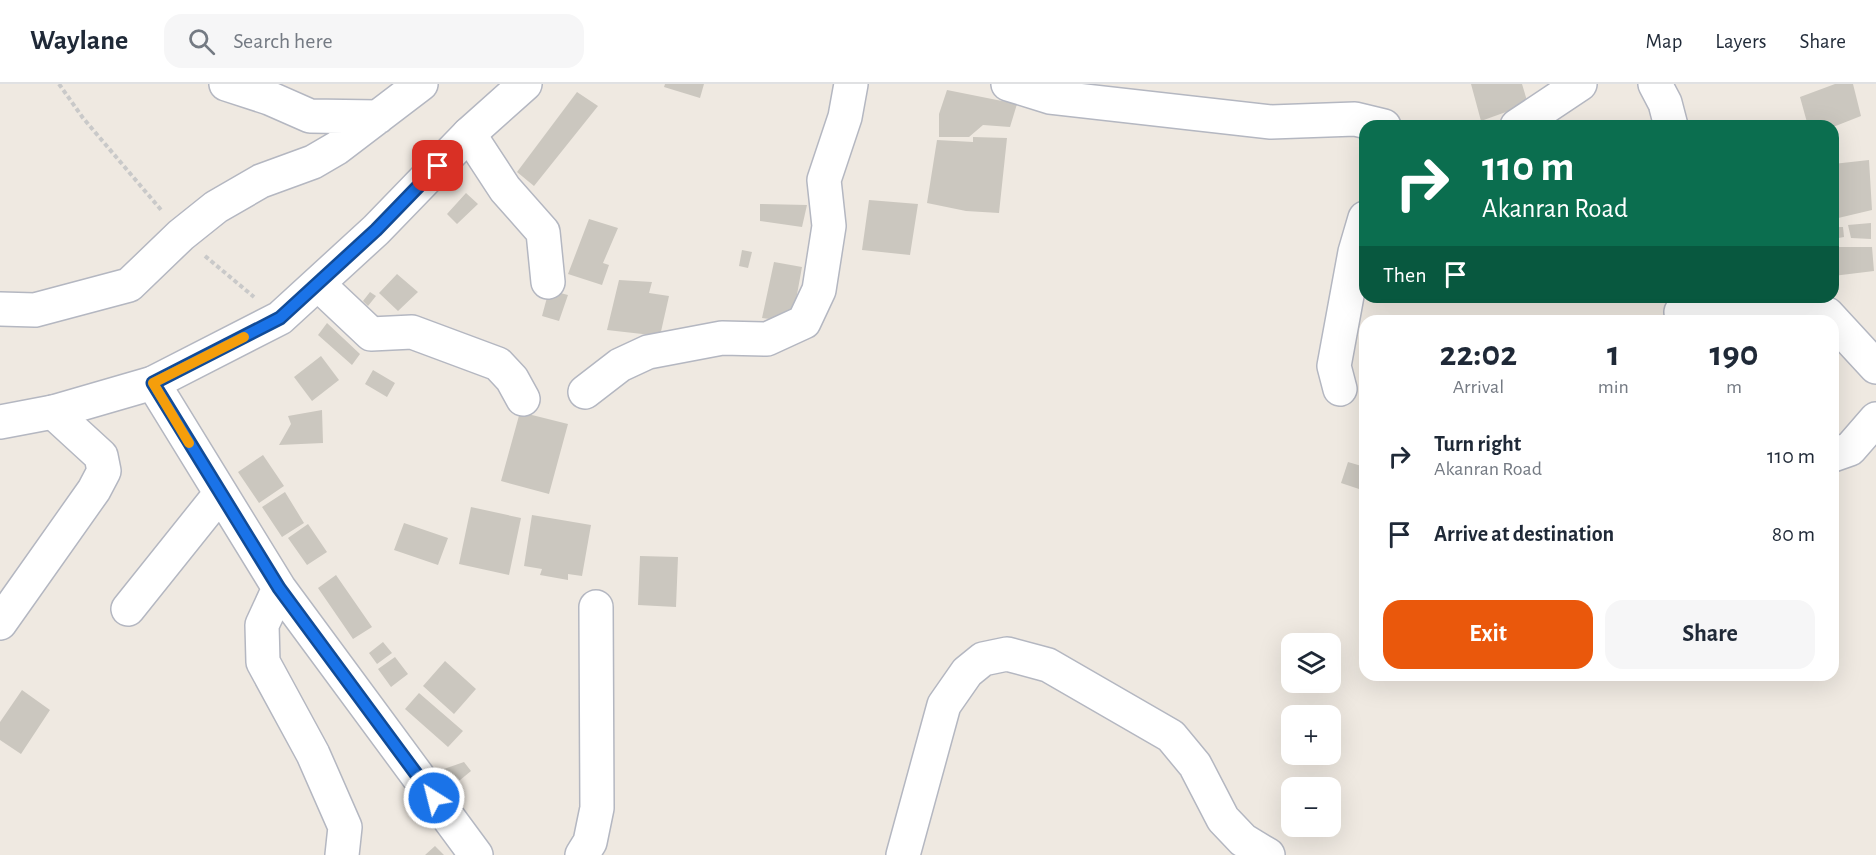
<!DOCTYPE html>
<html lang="en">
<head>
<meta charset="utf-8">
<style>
	body { margin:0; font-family:"Alegreya Sans",sans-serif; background:#f6f6f7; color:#1f2937; height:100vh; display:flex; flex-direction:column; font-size:22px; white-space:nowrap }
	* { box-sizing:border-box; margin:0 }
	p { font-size:20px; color:#747a83 }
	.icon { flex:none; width:33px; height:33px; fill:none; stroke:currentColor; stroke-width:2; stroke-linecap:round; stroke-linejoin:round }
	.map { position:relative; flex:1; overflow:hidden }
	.drawer { position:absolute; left:1359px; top:231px; width:480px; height:366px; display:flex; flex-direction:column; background:#fff; border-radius:18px; box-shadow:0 6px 24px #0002 }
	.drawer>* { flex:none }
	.hud { position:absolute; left:1359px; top:36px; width:480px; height:183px; border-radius:18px; box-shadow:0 6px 24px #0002; background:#0b6e4f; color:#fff; overflow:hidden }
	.buttons { position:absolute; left:1281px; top:549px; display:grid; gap:12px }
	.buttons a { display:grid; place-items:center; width:60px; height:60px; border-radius:12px; background:#fff; box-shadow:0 6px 24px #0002; font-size:30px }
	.pin { position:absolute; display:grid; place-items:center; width:51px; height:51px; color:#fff; margin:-26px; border-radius:12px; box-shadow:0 3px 9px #0006 }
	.me { position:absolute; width:66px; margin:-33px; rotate:324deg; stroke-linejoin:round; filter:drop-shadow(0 0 4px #0008) }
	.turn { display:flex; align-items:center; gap:21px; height:126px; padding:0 24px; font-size:27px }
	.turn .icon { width:78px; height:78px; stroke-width:2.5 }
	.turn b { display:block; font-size:42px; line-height:51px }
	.then { display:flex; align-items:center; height:57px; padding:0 24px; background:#0003; gap:12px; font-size:22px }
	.eta { display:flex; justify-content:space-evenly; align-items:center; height:102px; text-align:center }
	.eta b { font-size:36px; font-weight:700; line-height:42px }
	.cta { display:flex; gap:12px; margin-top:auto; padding:12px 24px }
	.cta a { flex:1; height:69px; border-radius:18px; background:#ea580c; color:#fff; font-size:24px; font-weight:700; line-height:69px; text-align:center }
	.cta a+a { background:#f6f6f7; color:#1f2937 }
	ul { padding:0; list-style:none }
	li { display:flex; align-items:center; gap:18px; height:78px; padding:0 24px }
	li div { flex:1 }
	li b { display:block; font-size:22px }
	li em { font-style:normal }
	header { display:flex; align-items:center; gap:36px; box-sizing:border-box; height:84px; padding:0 30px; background:#fff; border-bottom:2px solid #e0e1e3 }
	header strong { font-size:28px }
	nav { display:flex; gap:33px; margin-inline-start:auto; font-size:21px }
	.search { width:420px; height:54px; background:#f6f6f7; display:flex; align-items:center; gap:15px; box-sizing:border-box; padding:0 21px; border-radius:18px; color:#747a83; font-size:22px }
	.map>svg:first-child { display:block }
</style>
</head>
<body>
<header>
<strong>Waylane</strong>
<div class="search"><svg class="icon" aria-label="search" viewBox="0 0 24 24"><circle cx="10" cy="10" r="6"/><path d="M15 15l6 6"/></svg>Search here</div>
<nav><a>Map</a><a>Layers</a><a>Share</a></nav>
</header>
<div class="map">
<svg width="1876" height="771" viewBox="0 0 1876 771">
	<rect width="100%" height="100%" fill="#efe9e1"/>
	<path fill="#cbc7bf" d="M 665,0 L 704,0 L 700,14 L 664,3 Z
		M 1471,0 L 1522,0 L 1528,20 L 1481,37 Z
		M 1835,0 L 1853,0 L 1861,32 L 1833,43 L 1808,42 L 1800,13 Z
		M 947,6 L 1017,20 L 1010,43 L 983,41 L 969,53 L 939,53 L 939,30 Z
		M 577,8 L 598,22 L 534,102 L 517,88 Z
		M 973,53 L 1007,54 L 999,129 L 966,127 L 927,119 L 937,56 L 973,58 Z
		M 1869,76 L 1872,126 L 1834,135 L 1833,80 Z
		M 466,109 L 478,120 L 457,140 L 447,130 Z
		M 869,116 L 918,120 L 910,171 L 862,166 Z
		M 760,120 L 807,121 L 802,143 L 760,137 Z
		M 589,135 L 618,144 L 603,179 L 609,181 L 602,201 L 568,190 Z
		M 1871,139 L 1871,155 L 1851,154 L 1848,141 Z
		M 1833,143 L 1843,143 L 1844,153 L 1833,155 Z
		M 1833,163 L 1872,163 L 1874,187 L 1833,192 Z
		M 742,166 L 752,168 L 748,184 L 739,182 Z
		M 774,178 L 802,183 L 792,238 L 762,234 Z
		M 397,190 L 418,208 L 398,227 L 379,209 Z
		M 619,196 L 652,198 L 649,209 L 669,212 L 660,252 L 607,246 Z
		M 549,206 L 568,211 L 559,237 L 542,232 Z
		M 370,208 L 376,212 L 368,222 L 363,217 Z
		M 327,239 L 360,270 L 352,281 L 318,251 Z
		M 321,272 L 339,296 L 312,317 L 294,293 Z
		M 373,286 L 395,299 L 387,313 L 365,300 Z
		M 322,326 L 323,359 L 279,361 L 291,340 L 288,332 Z
		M 520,328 L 568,340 L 549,410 L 501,397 Z
		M 263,371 L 284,402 L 259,419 L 238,388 Z
		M 1348,378 L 1365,383 L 1365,407 L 1341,399 Z
		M 285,408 L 304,439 L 282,453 L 262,423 Z
		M 471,423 L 521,434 L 509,491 L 459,480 Z
		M 532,431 L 591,441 L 582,492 L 568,490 L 568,496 L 540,491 L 542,485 L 524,482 Z
		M 404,439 L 448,454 L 438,481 L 394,466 Z
		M 308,440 L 327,468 L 307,481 L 288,454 Z
		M 640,472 L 678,473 L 676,523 L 638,521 Z
		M 336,491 L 372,543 L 353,555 L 318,504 Z
		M 383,558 L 392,569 L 377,580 L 369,569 Z
		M 395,573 L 408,590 L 391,603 L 378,585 Z
		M 445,577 L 476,605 L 454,630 L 423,602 Z
		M 22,606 L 50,626 L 21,670 L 0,656 L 0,638 Z
		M 419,609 L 463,647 L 448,663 L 405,625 Z
		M 464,678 L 471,687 L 448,706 L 441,686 Z
		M 435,762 L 444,771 L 425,771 Z"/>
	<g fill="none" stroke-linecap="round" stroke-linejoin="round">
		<g stroke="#b4b7c1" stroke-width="36">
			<path id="minor" d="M 226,0 L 269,14 L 310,32 L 378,33
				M 1008,0 L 1050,13 L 1271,38 L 1355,35 L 1384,42
				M 1655,0 L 1665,19 L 1671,42
				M 1517,42 L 1580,0
				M 469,50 L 505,105 L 543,148 L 548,198
				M 318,200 L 371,250 L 412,248 L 498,280 L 512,295 L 523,315
				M 0,225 L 35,226 L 129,201 L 181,151 L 216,123 L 261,97 L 313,78 L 337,64 L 421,0
				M 1681,228 L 1725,235 L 1794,219 L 1827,230 L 1876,283
				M 153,299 L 279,504 L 476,771
				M 1340,305 L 1334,282 L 1355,168 L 1365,134
				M 585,308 L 620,281 L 648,268 L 722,254 L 767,255 L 804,238 L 819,206 L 829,142 L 824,96 L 845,33 L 851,0
				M 1833,371 L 1850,365 L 1876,335
				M 279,504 L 262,541 L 263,578 L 313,670 L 345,743 L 342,771
				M 128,525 L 220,410
				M 0,539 L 94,406 L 104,387 L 101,372 L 53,328
				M 582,771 L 590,758 L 597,724 L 596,523
				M 903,771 L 944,621 L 967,588 L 983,575 L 1007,570 L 1048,581 L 1171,652 L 1195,681 L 1223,735 L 1243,756 L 1268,771"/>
		</g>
		<g stroke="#b4b7c1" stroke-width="36">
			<path id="secondary" d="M 0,338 L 53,328 L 153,299 L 280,234 L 376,146 L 469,50 L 525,0"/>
		</g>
		<path stroke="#c9c9c9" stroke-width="4" stroke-dasharray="4.5 3" stroke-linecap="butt" d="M 59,0 L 83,34 L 162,127
			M 205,172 L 254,213"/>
		<use href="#minor" stroke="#fff" stroke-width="33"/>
		<use href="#secondary" stroke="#fff" stroke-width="33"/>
	</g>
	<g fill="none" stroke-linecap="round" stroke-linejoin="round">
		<g stroke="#114b97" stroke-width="15">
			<path id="route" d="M 434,714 L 279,504 L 153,299 L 280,234 L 376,146 L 438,82"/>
		</g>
		<use href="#route" stroke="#1a73e8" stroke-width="10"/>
		<path stroke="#f59e0b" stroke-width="10" d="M 189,359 L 153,299 L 244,253"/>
	</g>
</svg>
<div class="buttons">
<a><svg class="icon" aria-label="layers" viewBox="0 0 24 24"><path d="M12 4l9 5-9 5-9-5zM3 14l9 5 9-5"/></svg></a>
<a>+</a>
<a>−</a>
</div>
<div class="pin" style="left:438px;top:82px;background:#d93025"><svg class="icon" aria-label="arrive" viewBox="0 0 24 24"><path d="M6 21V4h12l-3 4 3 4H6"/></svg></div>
<svg class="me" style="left:434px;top:714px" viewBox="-20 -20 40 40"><circle r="17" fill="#1a73e8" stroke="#fff" stroke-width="3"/><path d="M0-11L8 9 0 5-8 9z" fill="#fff"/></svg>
<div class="hud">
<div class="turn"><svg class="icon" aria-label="right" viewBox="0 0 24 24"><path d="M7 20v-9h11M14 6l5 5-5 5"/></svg><div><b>110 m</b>Akanran Road</div></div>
<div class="then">Then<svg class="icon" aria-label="arrive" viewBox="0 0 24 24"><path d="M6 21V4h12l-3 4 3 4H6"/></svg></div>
</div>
<section class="drawer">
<div class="eta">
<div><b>22:02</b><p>Arrival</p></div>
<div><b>1</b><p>min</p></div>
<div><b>190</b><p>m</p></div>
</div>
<ul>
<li><svg class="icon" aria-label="right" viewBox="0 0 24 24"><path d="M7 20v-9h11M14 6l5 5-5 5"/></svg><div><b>Turn right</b><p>Akanran Road</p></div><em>110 m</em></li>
<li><svg class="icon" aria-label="arrive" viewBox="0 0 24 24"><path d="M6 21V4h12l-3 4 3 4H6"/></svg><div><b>Arrive at destination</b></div><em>80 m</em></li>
</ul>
<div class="cta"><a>Exit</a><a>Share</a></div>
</section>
</div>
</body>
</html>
